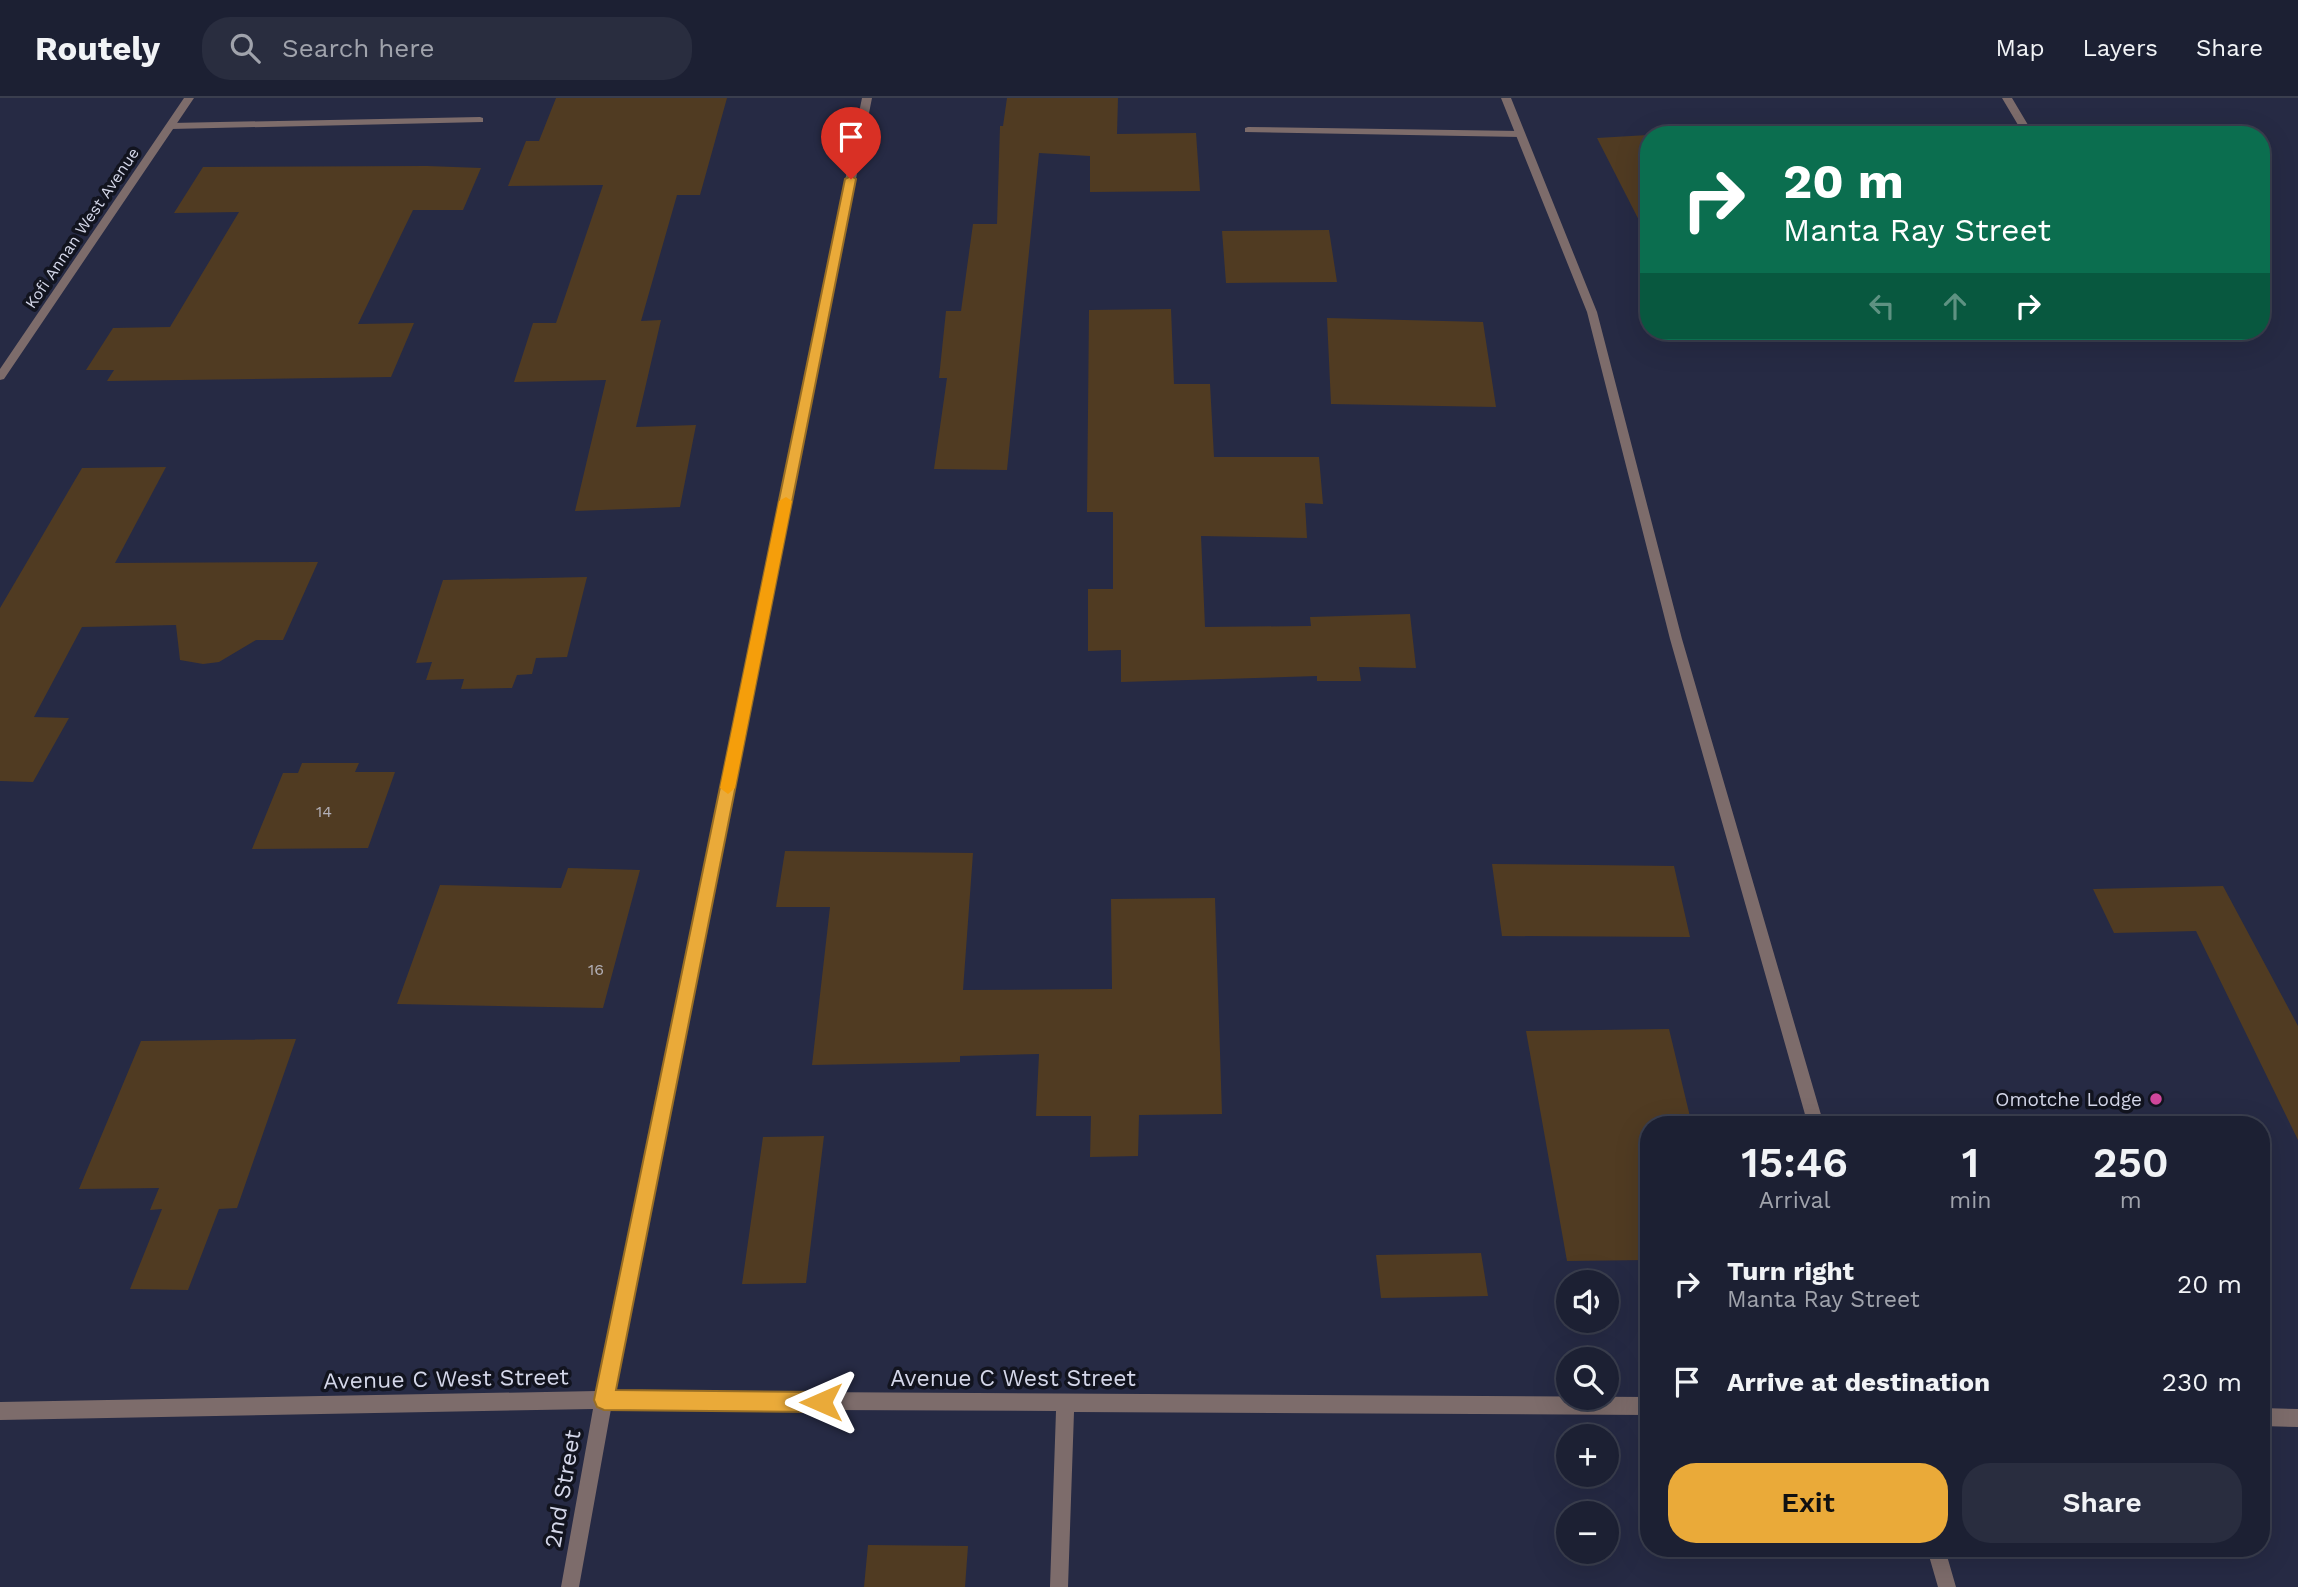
<!DOCTYPE html>
<html lang="en">
<head>
<meta charset="utf-8">
<style>
	body { margin:0; font-family:"Work Sans",sans-serif; background:#292d3f; color:#f1f3f6; height:100vh; display:flex; flex-direction:column; font-size:26px; white-space:nowrap }
	* { box-sizing:border-box; margin:0 }
	p { font-size:23px; color:#a0a3ac }
	.icon { flex:none; width:38px; height:38px; fill:none; stroke:currentColor; stroke-width:2; stroke-linecap:round; stroke-linejoin:round }
	.map { position:relative; flex:1; overflow:hidden }
	.drawer { position:absolute; left:1640px; top:1018px; width:630px; height:441px; display:flex; flex-direction:column; background:#1c2033; border-radius:28px; box-shadow:0 7px 28px #0002,0 0 0 2px #3a3e4e }
	.drawer>* { flex:none }
	.banner { position:absolute; left:1640px; top:28px; width:630px; height:214px; border-radius:28px; box-shadow:0 7px 28px #0002,0 0 0 2px #3a3e4e; background:#0b6e4f; color:#fff; overflow:hidden }
	.fabs { position:absolute; left:1556px; top:1172px; display:grid; gap:14px }
	.fabs a { display:grid; place-items:center; width:63px; height:63px; border-radius:50%; background:#1c2033; box-shadow:0 7px 28px #0002,0 0 0 2px #3a3e4e; font-size:35px }
	.pin { position:absolute; display:grid; place-items:center; width:60px; height:60px; color:#fff; margin:-72px -30px; border-radius:50% 50% 50% 0; rotate:-45deg; box-shadow:0 0 7px #0007 }
	.pin .icon { rotate:45deg }
	.me { position:absolute; width:77px; margin:-38px; rotate:270deg; stroke-linejoin:round; filter:drop-shadow(0 0 5px #0008) }
	.turn { display:flex; align-items:center; gap:24px; height:147px; padding:0 28px; font-size:32px }
	.turn .icon { width:91px; height:91px; stroke-width:2.5 }
	.turn b { display:block; font-size:49px; line-height:60px }
	.lanes { display:flex; align-items:center; height:66px; padding:0 28px; background:#0003; justify-content:center; gap:35px; direction:ltr }
	.lanes .off { opacity:.35 }
	.eta { display:flex; justify-content:space-evenly; align-items:center; height:119px; text-align:center }
	.eta b { font-size:42px; font-weight:600; line-height:49px }
	.action { display:flex; gap:14px; margin-top:auto; padding:14px 28px }
	.action a { flex:1; height:80px; border-radius:28px; background:#eaaa39; color:#111; font-size:28px; font-weight:600; line-height:80px; text-align:center }
	.action a+a { background:#292d3f; color:#f1f3f6 }
	ul { padding:0; list-style:none }
	li { display:flex; align-items:center; gap:21px; height:98px; padding:0 28px }
	li div { flex:1 }
	li b { display:block; font-size:26px }
	li em { font-style:normal }
	header { display:flex; align-items:center; gap:42px; box-sizing:border-box; height:98px; padding:0 35px; background:#1c2033; border-bottom:2px solid #3a3e4e }
	header strong { font-size:33px }
	nav { display:flex; gap:38px; margin-inline-start:auto; font-size:24px }
	.search { width:490px; height:63px; background:#292d3f; display:flex; align-items:center; gap:18px; box-sizing:border-box; padding:0 24px; border-radius:28px; color:#a0a3ac; font-size:26px }
	.map>svg:first-child { display:block }
</style>
</head>
<body>
<header>
<strong>Routely</strong>
<div class="search"><svg class="icon" aria-label="search" viewBox="0 0 24 24"><circle cx="10" cy="10" r="6"/><path d="M15 15l6 6"/></svg>Search here</div>
<nav><a>Map</a><a>Layers</a><a>Share</a></nav>
</header>
<div class="map">
<svg width="2298" height="1489" viewBox="0 0 2298 1489">
	<rect width="100%" height="100%" fill="#262a44"/>
	<path fill="#503b22" d="M 556,0 L 727,0 L 700,97 L 677,97 L 641,223 L 661,222 L 636,329 L 696,327 L 680,409 L 575,413 L 606,282 L 514,284 L 533,225 L 556,225 L 603,87 L 508,88 L 526,43 L 539,43 Z
		M 1007,0 L 1118,0 L 1117,36 L 1196,35 L 1200,93 L 1090,94 L 1090,58 L 1039,55 L 1007,372 L 934,371 L 947,280 L 939,280 L 946,213 L 961,213 L 973,126 L 997,126 L 1000,28 L 1003,28 Z
		M 1648,37 L 1648,140 L 1597,40 Z
		M 427,68 L 481,70 L 463,112 L 413,112 L 358,226 L 414,225 L 391,279 L 107,283 L 114,272 L 86,272 L 113,230 L 170,229 L 239,114 L 174,115 L 203,69 Z
		M 1329,132 L 1337,184 L 1226,185 L 1222,133 Z
		M 1171,211 L 1174,286 L 1210,286 L 1214,359 L 1319,359 L 1323,406 L 1305,405 L 1307,440 L 1201,438 L 1205,529 L 1311,528 L 1310,519 L 1410,516 L 1416,570 L 1359,569 L 1361,583 L 1317,583 L 1317,578 L 1121,584 L 1121,552 L 1088,553 L 1088,491 L 1113,491 L 1113,414 L 1087,414 L 1089,212 Z
		M 1327,220 L 1483,224 L 1496,309 L 1331,306 Z
		M 166,369 L 115,465 L 318,464 L 283,542 L 256,542 L 219,564 L 203,566 L 180,562 L 176,527 L 82,529 L 34,619 L 69,620 L 33,684 L 0,683 L 0,510 L 82,370 Z
		M 587,479 L 567,559 L 536,560 L 532,576 L 517,577 L 512,590 L 461,591 L 464,581 L 426,582 L 432,564 L 416,565 L 443,482 Z
		M 302,665 L 359,665 L 355,674 L 395,674 L 368,750 L 252,751 L 283,675 L 298,675 Z
		M 785,753 L 973,755 L 963,892 L 1112,891 L 1111,801 L 1215,800 L 1222,1016 L 1139,1017 L 1138,1058 L 1090,1059 L 1091,1018 L 1036,1018 L 1039,956 L 960,958 L 960,964 L 812,967 L 830,809 L 776,809 Z
		M 1492,766 L 1674,768 L 1690,839 L 1502,838 Z
		M 568,770 L 640,772 L 603,910 L 397,906 L 440,787 L 561,790 Z
		M 2223,788 L 2298,928 L 2298,1042 L 2196,833 L 2114,835 L 2093,791 Z
		M 1669,931 L 1692,1027 L 1648,1027 L 1648,1162 L 1567,1163 L 1526,933 Z
		M 296,941 L 237,1110 L 219,1111 L 188,1192 L 130,1191 L 162,1111 L 150,1112 L 159,1090 L 79,1091 L 141,943 Z
		M 824,1038 L 806,1185 L 742,1186 L 763,1039 Z
		M 1481,1155 L 1488,1198 L 1381,1200 L 1376,1157 Z
		M 868,1447 L 968,1448 L 965,1489 L 864,1489 Z"/>
	<g fill="none" stroke-linecap="round" stroke-linejoin="round">
		<path fill="#7d6c6b" fill-rule="evenodd" d="M 480,19 L 483,20 L 483,24 L 171,31 L 166,28 L 171,25 Z
			M 1248,29 L 1520,33 L 1525,36 L 1520,39 L 1245,34 L 1245,30 Z"/>
		<path fill="#7d6c6b" fill-rule="evenodd" d="M 184,0 L 194,0 L 4,281 L 0,282 L 0,271 Z
			M 862,0 L 872,0 L 615,1293 L 1648,1299 L 1648,1317 L 1074,1314 L 1068,1489 L 1050,1489 L 1056,1313 L 611,1311 L 579,1489 L 561,1489 L 593,1311 L 0,1322 L 0,1304 L 597,1293 Z
			M 1501,0 L 1511,0 L 1597,214 L 1682,541 L 1824,1027 L 1808,1027 L 1670,541 L 1587,214 Z
			M 2002,0 L 2012,0 L 2034,37 L 2024,37 Z
			M 2261,1310 L 2298,1311 L 2298,1329 L 2261,1328 Z
			M 1927,1451 L 1945,1451 L 1956,1489 L 1938,1489 Z"/>
	</g>
	<path fill="#eaaa39" stroke="#986e25" stroke-width="2" d="M 851,78 L 856,81 L 616,1292 L 821,1294 L 828,1296 L 831,1304 L 828,1311 L 821,1314 L 604,1312 L 597,1309 L 594,1302 L 845,81 Z"/>
	<path fill="#f59e0b" d="M 786,399 L 792,403 L 735,690 L 728,696 L 720,690 L 779,403 Z"/>
	<circle fill="#d1479c" stroke="#12141f" stroke-width="2.5" cx="2156" cy="1001" r="7"/>
	<g text-anchor="middle" dominant-baseline="central" stroke-width="7" stroke-linejoin="round" paint-order="stroke">
		<g font-size="16" fill="#d4d7e9" stroke="#12141f">
			<text transform="translate(82 130) rotate(-56)">Kofi Annan West Avenue</text>
		</g>
		<g font-size="16" fill="#b3b0b7">
			<text x="324" y="713">14</text>
			<text x="596" y="871">16</text>
		</g>
		<g font-size="19" fill="#d4d7e9" stroke="#12141f" text-anchor="end">
			<text x="2142" y="1001">Omotche Lodge</text>
		</g>
		<g font-size="23" fill="#d4d7e9" stroke="#12141f">
			<text x="1013" y="1280">Avenue C West Street</text>
			<text transform="translate(446 1281) rotate(-1)">Avenue C West Street</text>
			<text transform="translate(563 1391) rotate(-80)">2nd Street</text>
		</g>
	</g>
</svg>
<div class="fabs">
<a><svg class="icon" aria-label="sound" viewBox="0 0 24 24"><path d="M4 9h4l5-4v14l-5-4H4zM17 9q2 3 0 6"/></svg></a>
<a><svg class="icon" aria-label="search" viewBox="0 0 24 24"><circle cx="10" cy="10" r="6"/><path d="M15 15l6 6"/></svg></a>
<a>+</a>
<a>−</a>
</div>
<div class="pin" style="left:851px;top:81px;background:#d93025"><svg class="icon" aria-label="arrive" viewBox="0 0 24 24"><path d="M6 21V4h12l-3 4 3 4H6"/></svg></div>
<svg class="me" style="left:821px;top:1304px" viewBox="-20 -20 40 40"><path d="M0-17L14 15 0 8-14 15z" fill="#eaaa39" stroke="#fff" stroke-width="4"/></svg>
<div class="banner">
<div class="turn"><svg class="icon" aria-label="right" viewBox="0 0 24 24"><path d="M7 20v-9h11M14 6l5 5-5 5"/></svg><div><b>20 m</b>Manta Ray Street</div></div>
<div class="lanes"><svg class="icon off" aria-label="left" viewBox="0 0 24 24"><path d="M17 20v-9H6M10 6l-5 5 5 5"/></svg><svg class="icon off" aria-label="ahead" viewBox="0 0 24 24"><path d="M12 20V5M6 11l6-6 6 6"/></svg><svg class="icon" aria-label="right" viewBox="0 0 24 24"><path d="M7 20v-9h11M14 6l5 5-5 5"/></svg></div>
</div>
<section class="drawer">
<div class="eta">
<div><b>15:46</b><p>Arrival</p></div>
<div><b>1</b><p>min</p></div>
<div><b>250</b><p>m</p></div>
</div>
<ul>
<li><svg class="icon" aria-label="right" viewBox="0 0 24 24"><path d="M7 20v-9h11M14 6l5 5-5 5"/></svg><div><b>Turn right</b><p>Manta Ray Street</p></div><em>20 m</em></li>
<li><svg class="icon" aria-label="arrive" viewBox="0 0 24 24"><path d="M6 21V4h12l-3 4 3 4H6"/></svg><div><b>Arrive at destination</b></div><em>230 m</em></li>
</ul>
<div class="action"><a>Exit</a><a>Share</a></div>
</section>
</div>
</body>
</html>
